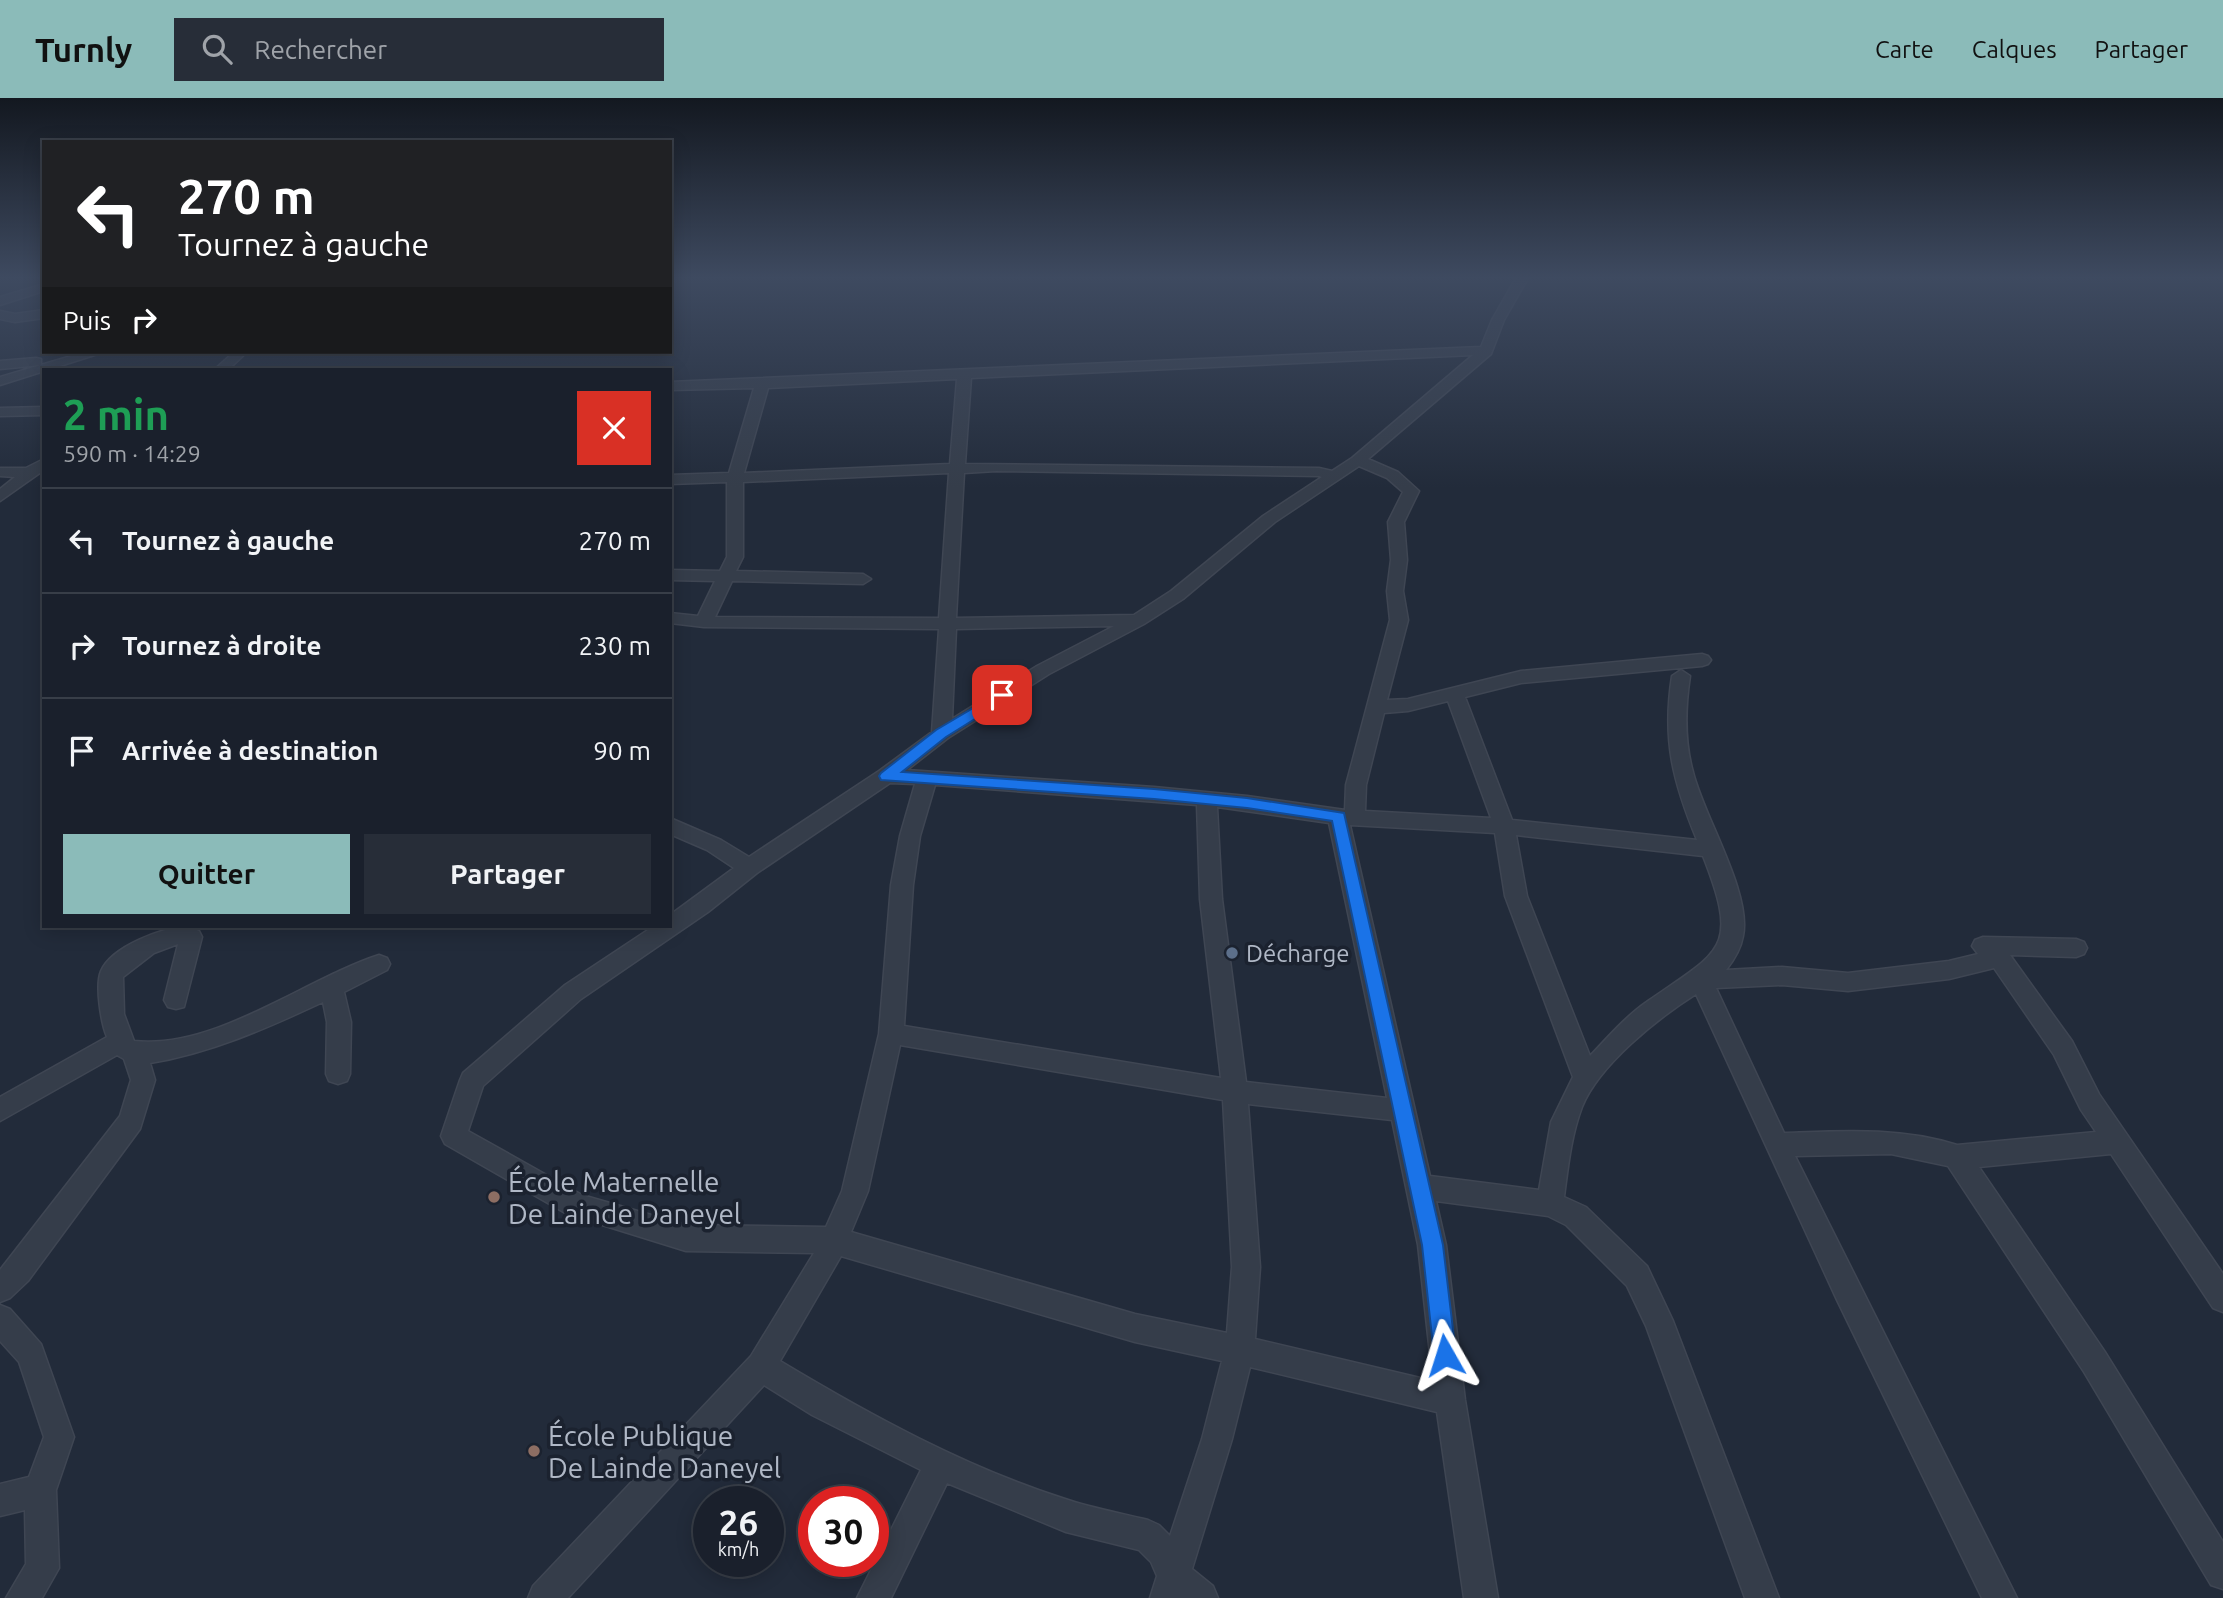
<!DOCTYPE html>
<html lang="fr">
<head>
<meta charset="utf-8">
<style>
	body { margin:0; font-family:Ubuntu,sans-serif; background:#272d38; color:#f1f3f6; height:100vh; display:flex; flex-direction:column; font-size:26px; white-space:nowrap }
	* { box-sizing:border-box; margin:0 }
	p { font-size:23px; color:#9fa3a9 }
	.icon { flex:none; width:38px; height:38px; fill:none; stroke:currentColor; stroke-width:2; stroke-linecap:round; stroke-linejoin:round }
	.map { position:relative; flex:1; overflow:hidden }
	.sheet { position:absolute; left:42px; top:270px; width:630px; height:560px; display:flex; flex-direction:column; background:#1a202c; border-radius:0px; box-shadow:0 4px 18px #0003,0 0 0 2px #383e48 }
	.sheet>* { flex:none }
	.guide { position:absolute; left:42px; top:42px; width:630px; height:214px; border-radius:0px; box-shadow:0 4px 18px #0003,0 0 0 2px #383e48; background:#202124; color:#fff; overflow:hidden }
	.speed { position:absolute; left:693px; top:1388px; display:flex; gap:14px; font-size:35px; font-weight:700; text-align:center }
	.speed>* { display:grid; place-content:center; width:91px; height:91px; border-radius:50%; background:#1a202c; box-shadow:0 4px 18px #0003,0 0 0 2px #383e48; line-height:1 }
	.speed small { font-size:18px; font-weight:400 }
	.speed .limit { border:10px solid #d22; background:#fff; color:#111 }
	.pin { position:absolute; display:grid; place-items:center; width:60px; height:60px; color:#fff; margin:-30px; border-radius:14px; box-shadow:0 4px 10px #0006 }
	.me { position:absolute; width:77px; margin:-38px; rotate:354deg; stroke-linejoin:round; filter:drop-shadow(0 0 5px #0008) }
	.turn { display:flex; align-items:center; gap:24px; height:147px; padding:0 21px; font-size:32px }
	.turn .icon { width:91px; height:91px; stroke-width:2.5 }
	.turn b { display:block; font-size:49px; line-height:60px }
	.then { display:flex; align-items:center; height:66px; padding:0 21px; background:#0003; gap:14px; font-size:26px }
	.round { display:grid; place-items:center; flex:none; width:74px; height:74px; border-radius:0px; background:#272d38 }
	.overview { display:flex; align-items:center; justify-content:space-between; height:119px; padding:0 21px }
	h1 { font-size:42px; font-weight:700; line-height:52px; color:#1e9e55 }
	.button { display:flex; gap:14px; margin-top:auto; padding:14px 21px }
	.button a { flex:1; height:80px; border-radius:0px; background:#8bbbb9; color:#111; font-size:28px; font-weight:700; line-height:80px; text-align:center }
	.button a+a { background:#272d38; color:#f1f3f6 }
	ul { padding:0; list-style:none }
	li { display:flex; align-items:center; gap:21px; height:105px; padding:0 21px; border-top:2px solid #383e48 }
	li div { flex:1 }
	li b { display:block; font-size:26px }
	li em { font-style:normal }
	header { display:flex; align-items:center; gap:42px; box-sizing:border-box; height:98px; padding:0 35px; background:#8bbbb9; color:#111 }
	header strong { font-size:33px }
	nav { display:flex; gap:38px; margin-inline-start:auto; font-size:24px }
	.search { width:490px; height:63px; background:#272d38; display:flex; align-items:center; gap:18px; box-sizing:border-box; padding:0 24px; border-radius:0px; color:#9fa3a9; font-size:26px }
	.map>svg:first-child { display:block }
</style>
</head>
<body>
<header>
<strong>Turnly</strong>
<div class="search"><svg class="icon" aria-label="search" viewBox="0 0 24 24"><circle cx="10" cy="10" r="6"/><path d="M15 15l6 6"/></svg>Rechercher</div>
<nav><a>Carte</a><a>Calques</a><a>Partager</a></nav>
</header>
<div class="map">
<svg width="2223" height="1500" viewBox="0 0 2223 1500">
	<rect width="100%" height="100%" fill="#222b3a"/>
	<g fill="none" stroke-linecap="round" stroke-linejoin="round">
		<g stroke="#3f4653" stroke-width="3">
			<path id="minor" d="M 1516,180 L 1528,180 L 1504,222 L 1491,256 L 1368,361 L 1398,374 L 1419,393 L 1404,424 L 1407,462 L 1403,493 L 1408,522 L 1387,602 L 1408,601 L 1521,573 L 1702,556 L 1708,558 L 1711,562 L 1708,566 L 1702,568 L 1521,585 L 1465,599 L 1512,722 L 1697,742 C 1673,684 1662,642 1672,578 L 1681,572 L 1690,578 C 1685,611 1684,642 1693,674 C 1704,719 1752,795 1743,838 C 1741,850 1734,862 1726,872 L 1782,869 L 1848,875 L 1949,863 L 1978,856 L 1972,848 L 1975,842 L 1983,839 L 2076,841 L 2084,844 L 2087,850 L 2084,856 L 2076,859 L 2010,857 L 2072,943 L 2099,996 L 2223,1176 L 2223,1214 L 2213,1210 L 2111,1056 L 1979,1069 L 2105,1254 L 2223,1444 L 2223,1491 L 2211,1487 L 2084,1274 L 1948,1068 L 1891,1056 L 1795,1058 L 2017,1500 L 1982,1500 L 1837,1202 L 1696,896 C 1658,920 1599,967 1582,1009 C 1571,1038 1568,1069 1564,1099 L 1586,1109 L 1647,1168 L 1673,1223 L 1779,1500 L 1745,1500 L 1646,1228 L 1627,1188 L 1566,1127 L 1548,1118 L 1436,1103 L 1446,1147 L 1465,1302 L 1498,1500 L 1464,1500 L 1437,1314 L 1250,1269 L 1232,1341 L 1192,1471 L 1213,1488 L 1218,1500 L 1150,1500 L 1157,1478 L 1151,1464 L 1139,1452 L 1066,1434 L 947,1385 L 891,1500 L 857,1500 L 921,1372 L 812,1317 L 764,1287 L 568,1500 L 528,1500 L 533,1488 L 751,1258 L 814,1155 L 686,1153 L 567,1116 L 445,1046 L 441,1038 L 460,982 L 463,975 L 565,887 L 654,828 L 670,828 L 670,817 L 734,770 L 707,752 L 670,736 L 670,720 L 721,742 L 749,759 L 879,673 L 932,634 L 939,531 L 704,529 L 670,525 L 670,515 L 698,518 L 715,483 L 670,482 L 670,472 L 720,473 L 727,459 L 727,384 L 670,386 L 670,377 L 729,375 L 754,290 L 670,292 L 670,284 L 1481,249 L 1492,222 ZM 1473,257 L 1352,360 L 1332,373 L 1319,370 L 965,366 L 971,280 ZM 957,281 L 950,366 L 744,375 L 768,290 ZM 1359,368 L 1387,380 L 1403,394 L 1388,424 L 1391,462 L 1387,493 L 1390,522 L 1346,687 L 1345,712 L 1247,698 L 1154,689 L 907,672 L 948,640 L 1049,576 L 1144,526 L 1183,501 L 1275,424 ZM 996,373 L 1319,378 L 1322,379 L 1263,418 L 1171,493 L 1134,517 L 956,520 L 964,375 ZM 949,375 L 939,520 L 715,519 L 732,483 L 863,486 L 871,481 L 863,476 L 736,473 L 743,459 L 743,384 ZM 1114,528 L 1037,568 L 952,621 L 956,531 ZM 1448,603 L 1491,720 L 1365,713 L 1366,687 L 1384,615 L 1408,613 ZM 890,685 L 915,686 L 900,738 L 891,787 L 879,936 L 842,1093 L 826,1129 L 686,1127 L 582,1097 L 468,1033 L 483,988 L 581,901 L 708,814 L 757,775 ZM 935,687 L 1197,707 L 1200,801 L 1221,980 L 904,928 L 913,787 L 920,738 ZM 1217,709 L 1329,725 L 1387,1000 L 1246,984 L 1222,801 ZM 1350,727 L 1495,735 L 1505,798 L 1573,979 L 1551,1024 L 1539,1092 L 1430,1078 ZM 1516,737 L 1703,758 C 1740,852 1721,852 1648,903 C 1626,918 1608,939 1590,958 L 1527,798 ZM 1994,870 L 2054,957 L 2081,1012 L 2096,1034 L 1957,1047 C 1900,1029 1843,1033 1784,1035 L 1716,890 L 1782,887 L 1848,893 L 1949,881 ZM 900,947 L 1223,1002 L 1232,1169 L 1227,1235 L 1135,1216 L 851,1134 L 868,1093 ZM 1248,1006 L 1392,1022 L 1418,1147 L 1433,1283 L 1255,1241 L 1260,1169 ZM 841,1158 L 1135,1244 L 1222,1263 L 1202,1341 L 1170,1438 L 1159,1427 L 1148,1422 C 1120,1415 1091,1410 1065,1401 C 965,1369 870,1317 780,1263 Z
				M 44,186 L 44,193 L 0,207 L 0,199 Z
				M 44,212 L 44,220 L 15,224 L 0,221 L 0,213 L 15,216 Z
				M 85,254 L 104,254 L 0,287 L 0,279 Z
				M 234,254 L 247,254 L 229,271 L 215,271 Z
				M 36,260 L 41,261 L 41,267 L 0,271 L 0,263 Z
				M 44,309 L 44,317 L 0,318 L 0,310 Z
				M 44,361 L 44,372 L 0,403 L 0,391 L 15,379 L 0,378 L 0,370 L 26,370 Z
				M 187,828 L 199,833 L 202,839 L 184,909 L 176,911 L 168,909 L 164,902 L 178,846 L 154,855 L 123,879 L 124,916 L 134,943 C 215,952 305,881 379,857 L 387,860 L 390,866 L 387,872 L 344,894 L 351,924 L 350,976 L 347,983 L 338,986 L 329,983 L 326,976 L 327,924 L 323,904 C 267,930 211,955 150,965 L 155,982 L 140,1031 L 28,1183 L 10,1200 L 0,1204 L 0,1172 L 120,1018 L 131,982 L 124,961 L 117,957 L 0,1023 L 0,999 L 107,939 C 101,925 95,887 101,873 C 112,848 162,830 187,828 Z
				M 0,1207 L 10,1211 L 41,1246 L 74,1339 L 56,1392 L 59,1470 L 42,1500 L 6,1500 L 26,1466 L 25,1412 L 0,1418 L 0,1386 L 29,1379 L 44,1339 L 19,1264 L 0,1243 Z"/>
		</g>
		<use href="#minor" fill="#353d4a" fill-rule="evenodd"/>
	</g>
	<linearGradient id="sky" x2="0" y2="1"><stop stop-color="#131820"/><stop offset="0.46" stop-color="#3e4a60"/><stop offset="1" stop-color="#3e4a60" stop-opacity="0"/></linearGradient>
	<rect width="2223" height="390" fill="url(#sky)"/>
	<path fill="#1a73e8" stroke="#114b97" stroke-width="2" d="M 1002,593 L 1009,597 L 1007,601 L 946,639 L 902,674 L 1154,691 L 1247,700 L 1344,715 L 1443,1147 L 1456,1257 L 1452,1265 L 1445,1268 L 1437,1265 L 1434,1257 L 1422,1147 L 1332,723 L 1247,710 L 1154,701 L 881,682 L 879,678 L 881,675 L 936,632 Z"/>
	<circle fill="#5c6f8a" stroke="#1b222f" stroke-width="2.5" cx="1232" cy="855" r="7"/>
	<g fill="#8d6e63" stroke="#1b222f" stroke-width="2.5">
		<circle cx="494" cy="1099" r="7"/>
		<circle cx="534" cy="1353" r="7"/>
	</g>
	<g text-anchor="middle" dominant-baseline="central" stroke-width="7" stroke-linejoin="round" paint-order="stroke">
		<g font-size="24" fill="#b0b8c6" stroke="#1b222f" text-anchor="start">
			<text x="1246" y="855">Décharge</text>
		</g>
		<g font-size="28" fill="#b0b8c6" stroke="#1b222f" text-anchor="start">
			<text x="508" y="1083">École Maternelle<tspan x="508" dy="32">De Lainde Daneyel</tspan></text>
			<text x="548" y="1337">École Publique<tspan x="548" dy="32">De Lainde Daneyel</tspan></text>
		</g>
	</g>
</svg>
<div class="speed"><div>26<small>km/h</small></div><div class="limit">30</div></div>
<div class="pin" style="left:1002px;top:597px;background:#d93025"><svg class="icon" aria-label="arrive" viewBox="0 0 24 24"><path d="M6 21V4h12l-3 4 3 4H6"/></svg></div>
<svg class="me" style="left:1445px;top:1257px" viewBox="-20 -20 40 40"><path d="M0-17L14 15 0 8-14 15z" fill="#1a73e8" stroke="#fff" stroke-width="4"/></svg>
<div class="guide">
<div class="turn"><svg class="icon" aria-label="left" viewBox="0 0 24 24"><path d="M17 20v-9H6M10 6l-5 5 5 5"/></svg><div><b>270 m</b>Tournez à gauche</div></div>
<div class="then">Puis<svg class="icon" aria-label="right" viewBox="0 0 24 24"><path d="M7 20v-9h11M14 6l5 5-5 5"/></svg></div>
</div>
<section class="sheet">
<div class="overview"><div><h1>2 min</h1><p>590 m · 14:29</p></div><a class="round" style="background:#d93025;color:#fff"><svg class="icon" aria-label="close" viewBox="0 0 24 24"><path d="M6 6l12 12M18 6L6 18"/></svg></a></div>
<ul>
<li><svg class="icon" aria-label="left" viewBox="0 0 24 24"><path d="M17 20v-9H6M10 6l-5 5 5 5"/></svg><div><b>Tournez à gauche</b></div><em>270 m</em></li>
<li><svg class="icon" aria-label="right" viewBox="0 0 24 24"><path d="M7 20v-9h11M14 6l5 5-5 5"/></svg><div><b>Tournez à droite</b></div><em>230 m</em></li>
<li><svg class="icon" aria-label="arrive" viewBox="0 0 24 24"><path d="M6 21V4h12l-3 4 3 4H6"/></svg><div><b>Arrivée à destination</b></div><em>90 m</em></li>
</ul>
<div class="button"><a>Quitter</a><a>Partager</a></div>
</section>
</div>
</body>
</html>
